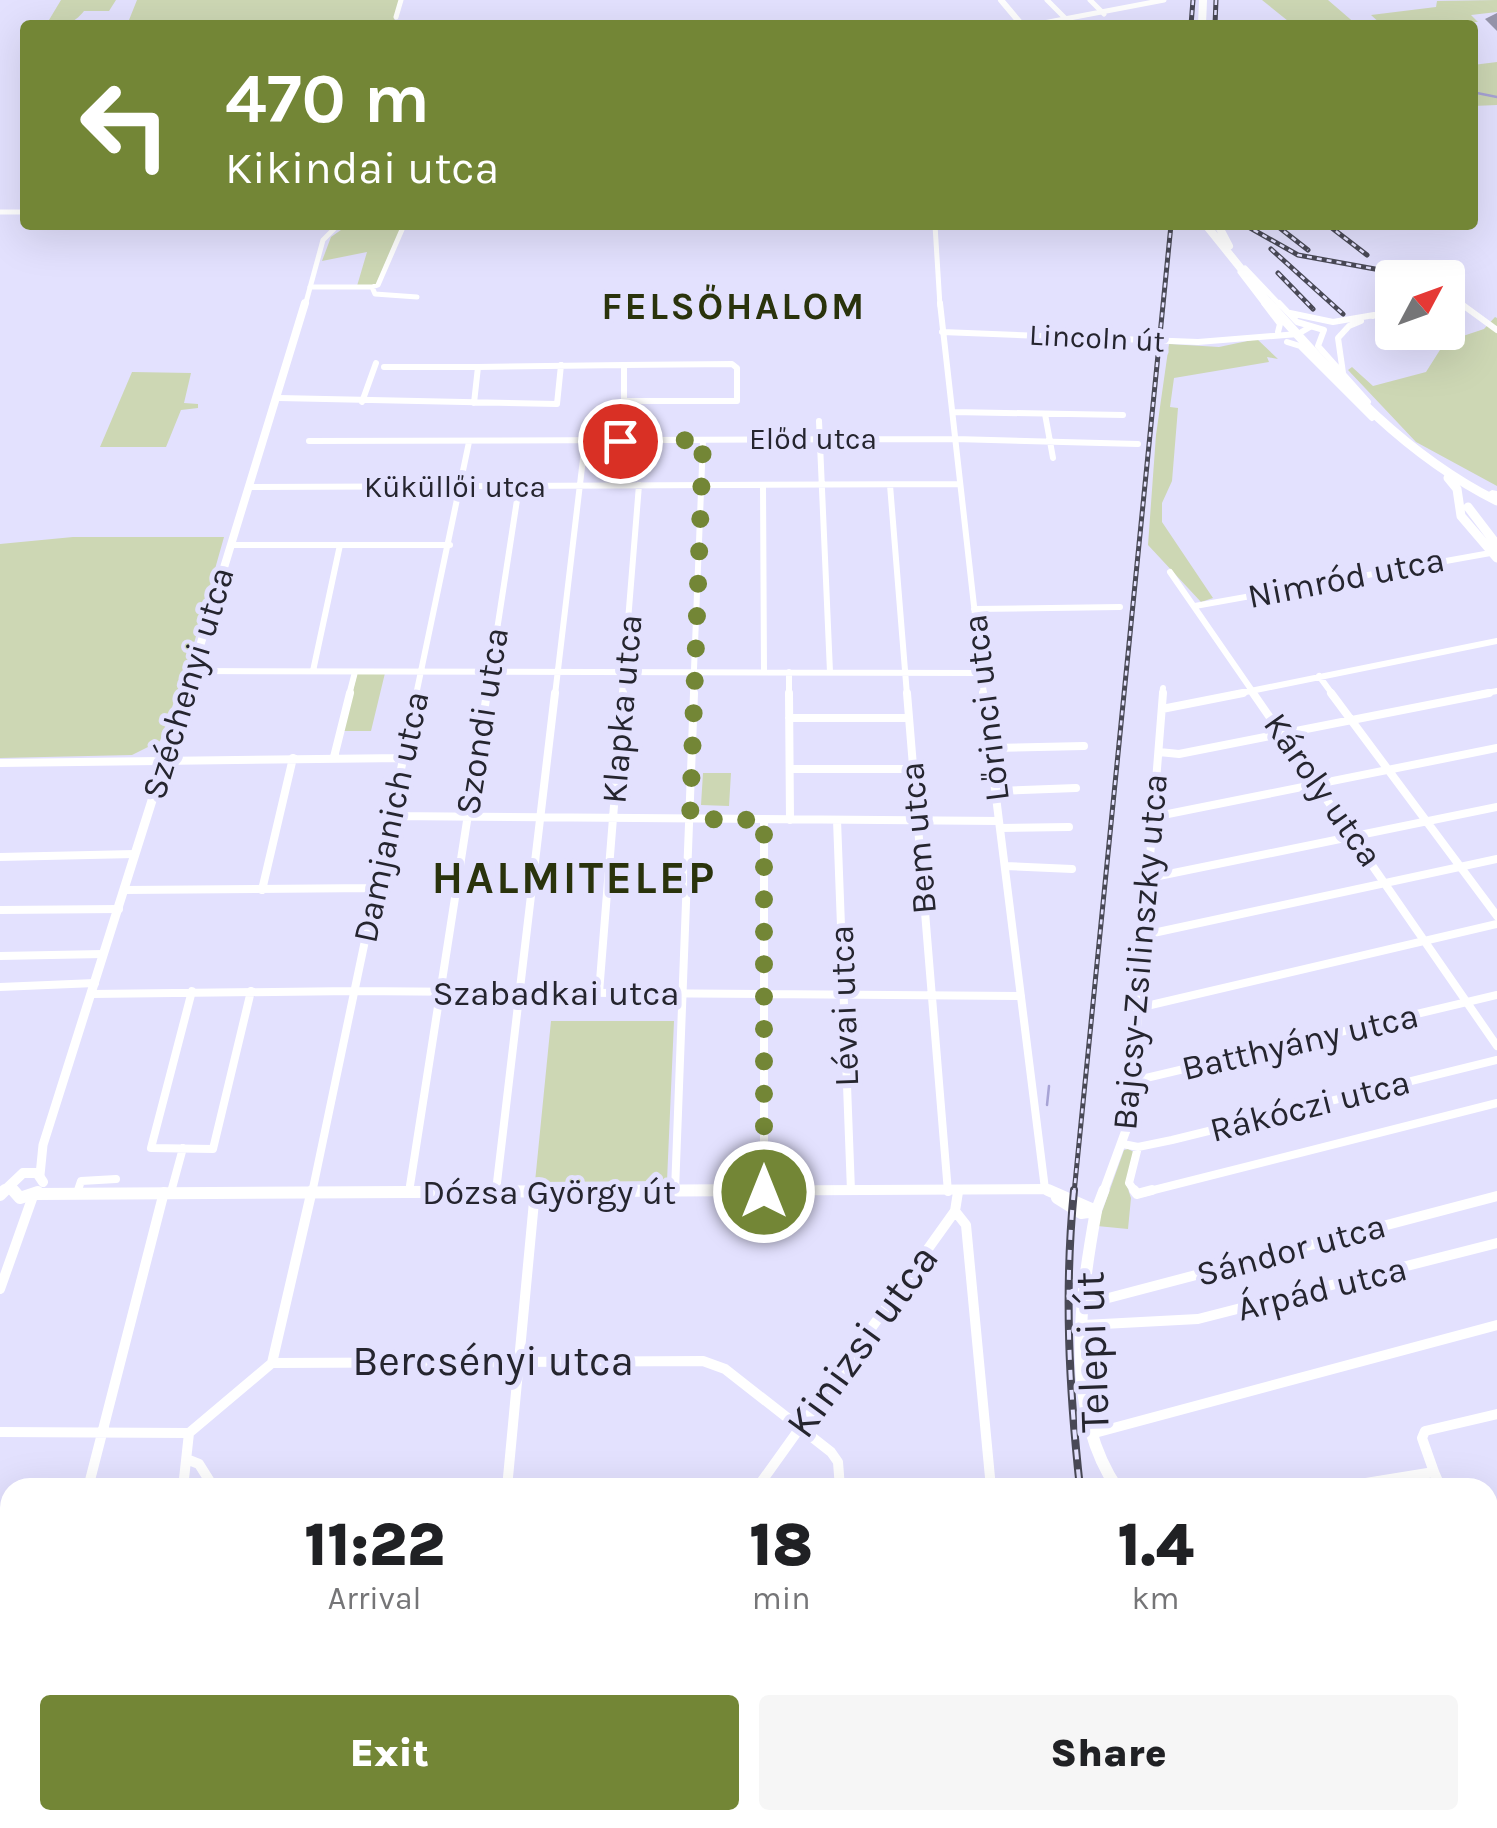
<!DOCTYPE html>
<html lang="en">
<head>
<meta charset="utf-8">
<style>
	body { margin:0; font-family:Karla,sans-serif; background:#f6f6f6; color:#202124; height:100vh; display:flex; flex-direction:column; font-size:38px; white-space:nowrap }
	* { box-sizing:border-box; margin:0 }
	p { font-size:32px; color:#757577 }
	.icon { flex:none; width:55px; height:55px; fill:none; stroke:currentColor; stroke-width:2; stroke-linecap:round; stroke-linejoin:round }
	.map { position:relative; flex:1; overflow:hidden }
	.side { position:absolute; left:0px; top:1478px; width:1498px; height:352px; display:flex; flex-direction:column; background:#fff; border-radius:30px 30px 0 0; box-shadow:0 10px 40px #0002 }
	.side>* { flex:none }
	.top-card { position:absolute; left:20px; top:20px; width:1458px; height:210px; border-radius:10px; box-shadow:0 10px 40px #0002; background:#738636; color:#fff; overflow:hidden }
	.needle { width:65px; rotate:49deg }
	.buttons { position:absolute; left:1375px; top:260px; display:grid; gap:20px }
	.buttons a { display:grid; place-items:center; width:90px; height:90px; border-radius:10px; background:#fff; box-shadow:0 10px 40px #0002; font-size:50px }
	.pin { position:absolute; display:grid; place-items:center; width:85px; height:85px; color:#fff; margin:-42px; border:5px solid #fff; border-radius:50%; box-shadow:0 2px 10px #0007 }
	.me { position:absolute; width:110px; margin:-55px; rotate:0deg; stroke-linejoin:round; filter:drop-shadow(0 0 8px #0008) }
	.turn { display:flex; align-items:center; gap:35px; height:210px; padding:0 40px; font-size:45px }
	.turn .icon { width:130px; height:130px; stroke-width:2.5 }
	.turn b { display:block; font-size:70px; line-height:85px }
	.eta { display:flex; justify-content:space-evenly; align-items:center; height:170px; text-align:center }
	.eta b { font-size:60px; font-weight:800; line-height:70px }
	.primary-button { display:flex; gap:20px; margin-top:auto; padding:20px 40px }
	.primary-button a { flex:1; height:115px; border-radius:10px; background:#738636; color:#fff; font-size:40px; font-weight:800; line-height:115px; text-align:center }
	.primary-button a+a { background:#f6f6f6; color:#202124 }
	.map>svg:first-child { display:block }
</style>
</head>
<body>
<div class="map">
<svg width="1497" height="1828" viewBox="0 0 1497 1828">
	<rect width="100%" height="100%" fill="#e3e1fe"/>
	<path fill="#cdd7b4" d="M 61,0 L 116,0 L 109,11 L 84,11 C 73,25 64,25 46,25 Z
		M 137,0 L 400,0 L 393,25 L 127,25 Z
		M 1262,0 L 1328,0 L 1357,25 L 1293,25 Z
		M 1497,0 L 1497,12 L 1471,15 L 1478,22 L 1382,25 L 1371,15 L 1436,7 L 1437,1 Z
		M 1497,62 L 1497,105 L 1473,106 L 1473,65 Z
		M 348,225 L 403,225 L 378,285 L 357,286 L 367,252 L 322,261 L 331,237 Z
		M 1495,317 L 1497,318 L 1497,486 L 1416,442 L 1348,370 L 1352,367 L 1373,386 L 1426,372 L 1445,342 L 1484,329 Z
		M 1257,339 L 1278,359 L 1267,357 L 1269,362 L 1174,378 L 1170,407 L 1178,408 L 1172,481 L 1162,503 L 1162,522 L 1213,598 L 1201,602 L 1148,545 L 1156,435 L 1169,344 L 1219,347 Z
		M 132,372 L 191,373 L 184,403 L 198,404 L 198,408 L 181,410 L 166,447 L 100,447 Z
		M 73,537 L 224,537 L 191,654 L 160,741 L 132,755 L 0,758 L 0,544 Z
		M 385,673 L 371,731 L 343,731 L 357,674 Z
		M 703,773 L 731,773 L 729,806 L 701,805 Z
		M 551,1021 L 674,1021 L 667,1181 L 535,1182 Z
		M 1128,1149 L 1134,1152 L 1126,1183 L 1131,1198 L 1128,1229 L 1097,1226 L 1124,1150 Z"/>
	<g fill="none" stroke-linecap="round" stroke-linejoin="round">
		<path stroke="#a7a3d5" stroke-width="2.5" d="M 1472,92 L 1497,97
			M 1047,1105 L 1049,1086"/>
		<path fill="#9695aa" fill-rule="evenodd" d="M 1497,13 L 1497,31 L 1485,19 Z"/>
		<path stroke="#fff" stroke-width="5" d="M 1047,0 L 1066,19
			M 1090,0 L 1104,14
			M 396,17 L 401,0
			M 1033,25 L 1164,0
			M 0,212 L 25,212
			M 935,225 L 940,306
			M 1245,268 L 1281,306
			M 1240,272 L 1266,306
			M 310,287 L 372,287 L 375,294 L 417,297
			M 372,287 L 378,285 L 404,225
			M 1448,295 L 1463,306"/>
		<path stroke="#fff" stroke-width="6" d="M 940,303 L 984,695
			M 1264,303 L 1280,324 L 1278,332
			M 1279,303 L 1297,322 L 1324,330 L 1318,346 L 1368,402
			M 1460,303 L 1497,330
			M 1290,313 L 1333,322 L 1374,315
			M 1373,316 L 1392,310
			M 942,332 L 1198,342 L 1298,334 L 1310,327
			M 1287,342 L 1300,346 L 1372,418
			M 732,364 L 737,368 L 737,401 L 624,401 L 624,365 Z
			M 384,367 L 478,367 L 474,403
			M 478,367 L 624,365
			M 1343,373 L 1338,338 L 1349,326 L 1361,321
			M 279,398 L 557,404 L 561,365
			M 362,402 L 376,363
			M 953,412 L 1123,415
			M 1045,414 L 1053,458
			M 819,421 L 830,672
			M 309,441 L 955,439 L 1138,444
			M 763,485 L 764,671
			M 890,485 L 907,695
			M 250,487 L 960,484
			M 231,545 L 450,545
			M 1170,572 L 1255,695
			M 1195,606 L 1496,552
			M 974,609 L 1120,607
			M 192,671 L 981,673
			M 313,671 L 340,545
			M 789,672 L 789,695
			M 1319,676 L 1333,695
			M 349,695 L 355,672
			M 416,695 L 469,442
			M 487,695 L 519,487
			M 555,695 L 585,442
			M 622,695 L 639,485
			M 693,695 L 703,440
			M 1162,695 L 1163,688
			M 1231,695 L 1497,641
			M 1476,695 L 1497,691"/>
		<path stroke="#fff" stroke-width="8" d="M 789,693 L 790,820
			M 907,693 L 948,1192
			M 983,693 L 1045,1189
			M 1163,693 L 1138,1008 L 1497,924
			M 1253,693 L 1497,1046
			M 1331,693 L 1497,916
			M 1162,709 L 1243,693
			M 789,718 L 908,718
			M 990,748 L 1084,746
			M 1159,752 L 1179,754 L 1489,693
			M 334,757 L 350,693
			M 0,763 L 403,758
			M 790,769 L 912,769
			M 996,791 L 1076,788
			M 390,816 L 999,821
			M 1153,817 L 1497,748
			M 764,820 L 764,1190
			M 837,820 L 851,1191
			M 1000,828 L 1069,827
			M 0,857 L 135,854
			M 1005,866 L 1072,869
			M 1149,878 L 1497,807
			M 124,890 L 374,888
			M 262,890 L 293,758
			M 0,910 L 119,909
			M 1144,935 L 1497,859
			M 0,956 L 103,954
			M 0,987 L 95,983
			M 192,991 L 151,1148 L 213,1149 L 251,991
			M 599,993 L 623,693
			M 92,994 L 353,991 L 1021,996
			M 1133,1077 L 1146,1078 L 1497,995
			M 1123,1144 L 1138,1147 L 1172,1140 L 1497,1060
			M 496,1191 L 555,693
			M 675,1191 L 694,693
			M 171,1192 L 183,1148
			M 409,1192 L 487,693
			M 77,1193 L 81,1181 L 116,1179
			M 312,1193 L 417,693
			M 1136,1193 L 1129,1183 L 1138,1147
			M 1142,1193 L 1497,1103"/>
		<path stroke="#fff" stroke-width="10" d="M 1134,1190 L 1137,1194 L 1152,1190
			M 955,1211 L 966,1225 L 991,1488
			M 0,1289 L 33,1196
			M 1084,1300 L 1097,1301 L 1497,1196
			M 1084,1325 L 1198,1319 L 1497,1243
			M 272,1363 L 312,1190
			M 0,1432 L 189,1433
			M 189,1433 L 272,1363 L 703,1361 L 725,1369 L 831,1452 L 838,1462 L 840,1488
			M 1091,1434 L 1497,1325
			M 189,1460 L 199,1464 L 214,1488
			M 1434,1472 L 1422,1438 L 1425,1431 L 1497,1414
			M 88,1488 L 164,1192
			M 183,1488 L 189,1433
			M 507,1488 L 535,1191
			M 757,1488 L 955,1211 L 958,1192
			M 1335,1488 L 1434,1472 L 1441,1488
			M 1488,1509 L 1497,1508
			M 430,1820 L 435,1828
			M 853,1820 L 853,1828
			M 1024,1820 L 1025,1828
			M 1196,1820 L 1199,1828
			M 1255,1820 L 1303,1828
			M 1323,1820 L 1324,1828
			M 1466,1820 L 1467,1828
			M 3,1828 L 10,1799
			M 113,1828 L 115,1820
			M 457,1828 L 474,1823 L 491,1828
			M 512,1828 L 518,1820"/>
		<path stroke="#fff" stroke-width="5" d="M 305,306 L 323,240 L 338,225"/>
		<path stroke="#fff" stroke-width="8" d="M 185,695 L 305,303"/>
		<path stroke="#fff" stroke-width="9" d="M 40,1175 L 43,1145 L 186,693
			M 1103,1193 L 1129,1122 L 1138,1008"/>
		<path stroke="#fff" stroke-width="11" d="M 1096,1211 L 1104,1190"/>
		<path stroke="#fff" stroke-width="6" d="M 1001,0 L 1022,25"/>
		<path stroke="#fff" stroke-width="10" d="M 11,1188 L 15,1193
			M 2,1193 L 23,1173 L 37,1173 L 43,1182
			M 272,1193 L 1045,1189 L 1054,1193"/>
		<path stroke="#fff" stroke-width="12" d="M 13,1190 L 20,1198 L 38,1192
			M 1048,1190 L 1096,1211
			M 36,1194 L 776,1190
			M 0,1195 L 5,1190
			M 1057,1198 L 1081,1213 L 1095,1211
			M 1096,1211 C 1080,1299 1064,1410 1117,1488
			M 1488,1718 L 1497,1719"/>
		<path stroke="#fff" stroke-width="8" d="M 1202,25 L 1203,0
			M 1206,225 L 1271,306
			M 1218,225 L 1229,246"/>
		<path stroke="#fff" stroke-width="9" d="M 1269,303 C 1338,380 1403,454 1497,501
			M 1448,478 L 1457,489 L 1461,516 L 1497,558
			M 1468,507 L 1497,545"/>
		<path fill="#fff" fill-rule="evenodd" d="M 1492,490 L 1497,491 L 1497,498 L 1487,493 Z"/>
		<g stroke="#494956" stroke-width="5">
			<path id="rail-far1" d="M 1191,25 L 1193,0
				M 1215,25 L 1216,0
				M 1245,225 L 1298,255 L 1397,273
				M 1276,225 L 1308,250
				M 1328,225 L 1367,255
				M 1271,249 L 1343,314
				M 1278,273 L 1313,309
				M 1074,1193 L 1171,225"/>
		</g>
		<g stroke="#494956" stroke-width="8">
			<path id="rail" d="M 1074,1190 C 1064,1291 1069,1388 1080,1488
				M 1187,1820 L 1190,1828"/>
		</g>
		<use href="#rail-far1" stroke="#e3e1fe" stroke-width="2.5" stroke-dasharray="5" stroke-linecap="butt"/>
		<use href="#rail" stroke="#e3e1fe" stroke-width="4" stroke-dasharray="10" stroke-linecap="butt"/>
	</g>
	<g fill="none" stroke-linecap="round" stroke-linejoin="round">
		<path stroke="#738636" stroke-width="18" stroke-dasharray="0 32.4" d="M 620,441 L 703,440 L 690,819 L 764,820 L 764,1192"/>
	</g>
	<g text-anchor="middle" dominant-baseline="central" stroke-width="10" stroke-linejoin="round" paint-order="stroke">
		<g font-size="30" fill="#25252f" stroke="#e3e1fe">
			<text transform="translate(1097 338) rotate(3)">Lincoln út</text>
			<text x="813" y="439">Előd utca</text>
			<text x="455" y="487">Küküllői utca</text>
		</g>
		<g font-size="35" fill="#25252f" stroke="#e3e1fe">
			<text transform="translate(1346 578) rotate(-11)">Nimród utca</text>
			<text transform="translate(188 683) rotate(-73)">Széchenyi utca</text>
			<text transform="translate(986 708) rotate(-97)">Lőrinci utca</text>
			<text transform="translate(622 709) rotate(-85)">Klapka utca</text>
			<text transform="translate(482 721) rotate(-81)">Szondi utca</text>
			<text transform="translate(1323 790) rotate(55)">Károly utca</text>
			<text transform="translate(391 817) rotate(-78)">Damjanich utca</text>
			<text transform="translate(918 838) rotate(-95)">Bem utca</text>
			<text transform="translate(1140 952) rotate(-85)">Bajcsy-Zsilinszky utca</text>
			<text x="556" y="993">Szabadkai utca</text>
			<text transform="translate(844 1006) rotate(-92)">Lévai utca</text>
			<text transform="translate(1300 1042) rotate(-13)">Batthyány utca</text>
			<text transform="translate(1310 1106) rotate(-14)">Rákóczi utca</text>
			<text x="549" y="1192">Dózsa György út</text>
			<text transform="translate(1291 1250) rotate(-15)">Sándor utca</text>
			<text transform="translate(1322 1289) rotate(-14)">Árpád utca</text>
		</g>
		<g font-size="38" font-weight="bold" letter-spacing="2.5" fill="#2a330c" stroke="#e3e1fe">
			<text x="734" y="306">FELSŐHALOM</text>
		</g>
		<g font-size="42" fill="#25252f" stroke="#e3e1fe">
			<text transform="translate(862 1341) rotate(-54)">Kinizsi utca</text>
			<text transform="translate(1092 1352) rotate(-92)">Telepi út</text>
			<text x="493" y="1361">Bercsényi utca</text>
		</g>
		<g font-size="45" font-weight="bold" letter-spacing="2.5" fill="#2a330c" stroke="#e3e1fe">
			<text x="574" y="878">HALMITELEP</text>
		</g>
	</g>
</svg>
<div class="buttons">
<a><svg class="needle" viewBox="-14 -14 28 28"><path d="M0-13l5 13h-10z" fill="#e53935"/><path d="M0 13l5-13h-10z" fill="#757577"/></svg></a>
</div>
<div class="pin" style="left:620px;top:441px;background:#d93025"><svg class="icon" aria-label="arrive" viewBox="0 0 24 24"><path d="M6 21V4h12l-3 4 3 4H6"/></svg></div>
<svg class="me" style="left:764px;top:1192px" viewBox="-20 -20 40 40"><circle r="17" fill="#738636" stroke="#fff" stroke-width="3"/><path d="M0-11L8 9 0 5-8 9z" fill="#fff"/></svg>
<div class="top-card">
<div class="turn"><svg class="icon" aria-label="left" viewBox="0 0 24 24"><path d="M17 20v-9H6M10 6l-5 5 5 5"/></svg><div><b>470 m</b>Kikindai utca</div></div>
</div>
<section class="side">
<div class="eta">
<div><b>11:22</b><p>Arrival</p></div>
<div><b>18</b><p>min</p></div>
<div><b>1.4</b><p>km</p></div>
</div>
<div class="primary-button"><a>Exit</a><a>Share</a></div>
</section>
</div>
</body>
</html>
